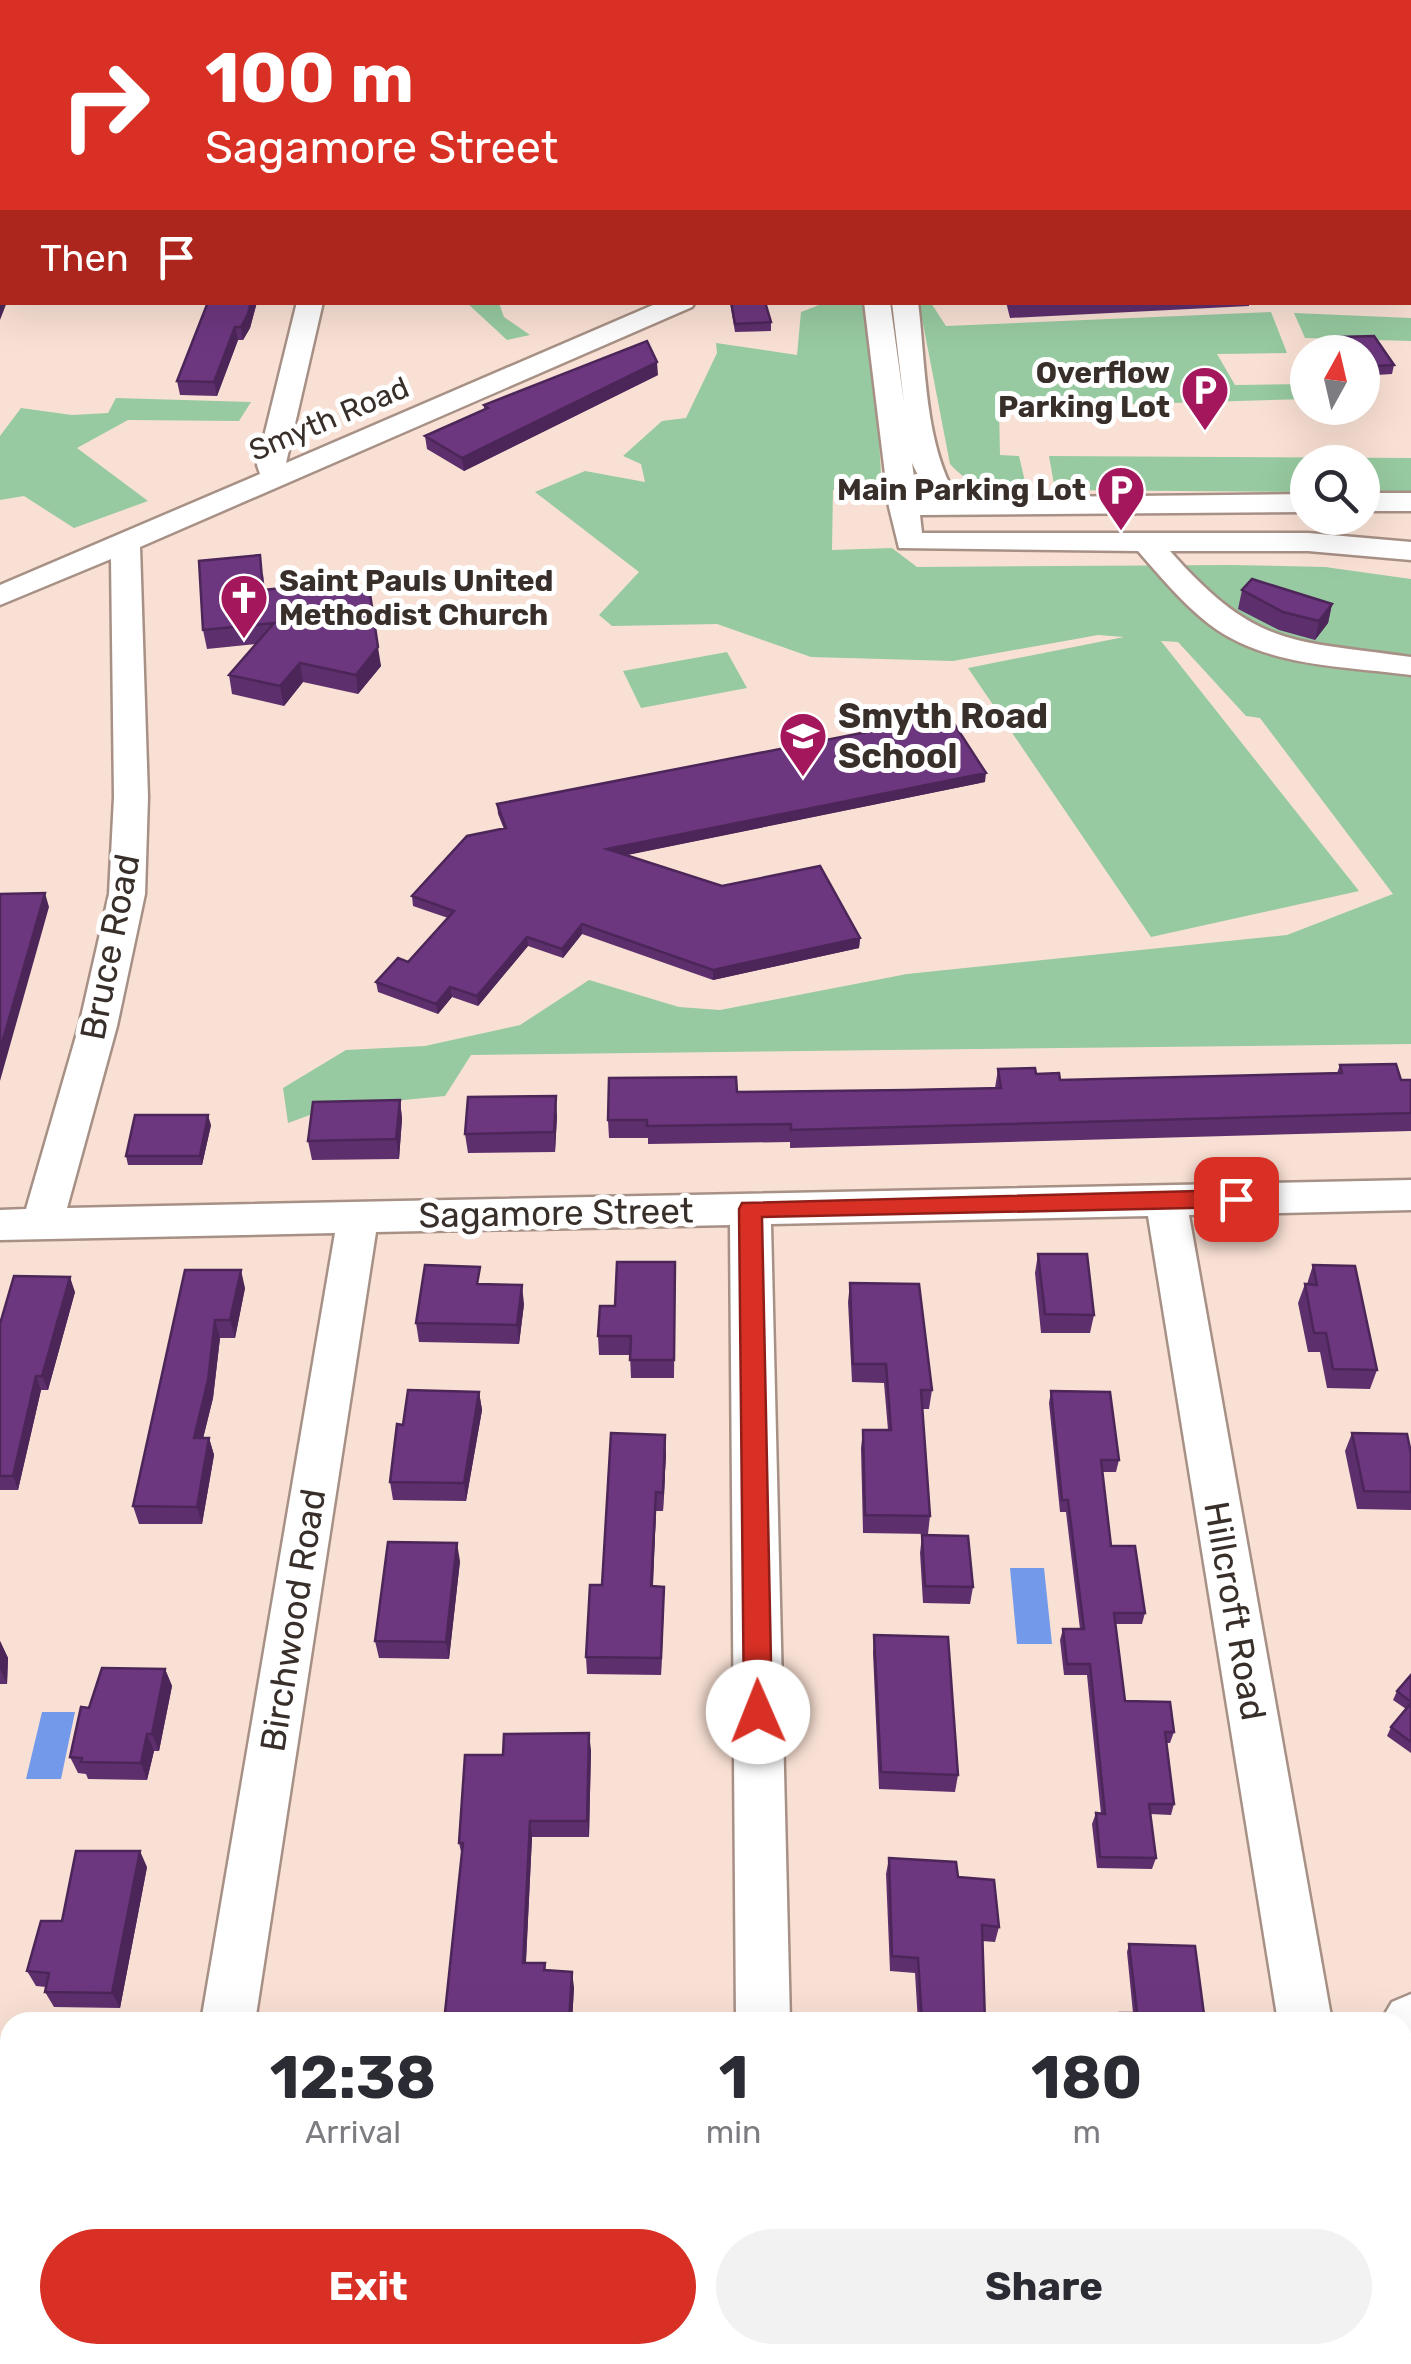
<!DOCTYPE html>
<html lang="en">
<head>
<meta charset="utf-8">
<style>
	body { margin:0; font-family:Rubik,sans-serif; background:#f2f2f3; color:#2b2b33; height:100vh; display:flex; flex-direction:column; font-size:38px; white-space:nowrap }
	* { box-sizing:border-box; margin:0 }
	p { font-size:32px; color:#7c7c81 }
	.icon { flex:none; width:55px; height:55px; fill:none; stroke:currentColor; stroke-width:2; stroke-linecap:round; stroke-linejoin:round }
	.map { position:relative; flex:1; overflow:hidden }
	.sheet { position:absolute; left:0px; top:2012px; width:1412px; height:352px; display:flex; flex-direction:column; background:#fff; border-radius:30px 30px 0 0; box-shadow:0 10px 40px #0002 }
	.sheet>* { flex:none }
	.top-card { position:absolute; left:0px; top:0px; width:1412px; height:305px; box-shadow:0 10px 40px #0002; background:#d93025; color:#fff; overflow:hidden }
	.needle { width:65px; rotate:8deg }
	.controls { position:absolute; left:1290px; top:335px; display:grid; gap:20px }
	.controls a { display:grid; place-items:center; width:90px; height:90px; border-radius:50%; background:#fff; box-shadow:0 10px 40px #0002; font-size:50px }
	.pin { position:absolute; display:grid; place-items:center; width:85px; height:85px; color:#fff; margin:-42px; border-radius:20px; box-shadow:0 5px 15px #0006 }
	.me { position:absolute; width:110px; margin:-55px; rotate:359deg; stroke-linejoin:round; filter:drop-shadow(0 0 8px #0008) }
	.turn { display:flex; align-items:center; gap:35px; height:210px; padding:0 40px; font-size:45px }
	.turn .icon { width:130px; height:130px; stroke-width:2.5 }
	.turn b { display:block; font-size:70px; line-height:85px }
	.then { display:flex; align-items:center; height:95px; padding:0 40px; background:#0003; gap:20px; font-size:38px }
	.eta { display:flex; justify-content:space-evenly; align-items:center; height:170px; text-align:center }
	.eta b { font-size:60px; font-weight:700; line-height:70px }
	.primary-button { display:flex; gap:20px; margin-top:auto; padding:20px 40px }
	.primary-button a { flex:1; height:115px; border-radius:60px; background:#d93025; color:#fff; font-size:40px; font-weight:700; line-height:115px; text-align:center }
	.primary-button a+a { background:#f2f2f3; color:#2b2b33 }
	.map>svg:first-child { display:block }
</style>
</head>
<body>
<div class="map">
<svg width="1411" height="2364" viewBox="0 0 1411 2364">
	<rect width="100%" height="100%" fill="#f9e0d4"/>
	<path fill="#97caa0" d="M 467,303 L 499,303 L 504,317 L 530,335 L 507,340 Z
		M 845,303 L 864,303 L 877,408 L 882,490 L 833,490 L 832,550 L 892,548 L 917,567 L 1231,565 L 1325,567 L 1411,579 L 1411,1044 L 471,1055 L 445,1096 L 332,1107 L 288,1123 L 283,1088 L 346,1050 L 425,1046 L 520,1025 L 589,980 L 679,1007 L 720,1010 L 907,974 L 1287,935 L 1393,894 L 1260,718 L 1246,716 L 1178,642 L 1161,641 L 1359,891 L 1151,937 L 968,668 L 1124,637 L 1098,635 L 953,661 L 811,657 L 717,624 L 612,626 L 599,615 L 639,572 L 535,492 L 585,471 L 645,482 L 641,464 L 623,456 L 662,421 L 686,418 L 717,353 L 716,343 L 797,355 L 801,312 L 819,305 Z
		M 919,303 L 931,303 L 946,326 L 1271,312 L 1287,353 L 1217,354 L 1235,385 L 1307,384 L 1307,399 L 999,408 L 1000,455 L 1019,456 L 1027,490 C 996,490 972,489 950,464 Z
		M 1294,313 L 1411,318 L 1411,341 L 1305,338 Z
		M 116,398 L 251,402 L 239,421 L 128,420 L 77,448 L 148,501 L 74,528 L 24,496 L 0,500 L 0,436 L 21,408 L 72,415 L 108,413 Z
		M 1049,456 L 1411,458 L 1411,492 L 1363,492 L 1362,462 L 1308,462 L 1307,492 L 1055,490 Z
		M 727,652 L 747,688 L 641,708 L 623,671 Z"/>
	<path fill="#739aea" d="M 1010,1568 L 1044,1568 L 1052,1644 L 1017,1644 Z
		M 42,1712 L 75,1712 L 61,1779 L 26,1779 Z"/>
	<g fill="none" stroke-linecap="round" stroke-linejoin="round">
		<g stroke="#a79085" stroke-width="5">
			<path id="minor" d="M 775,0 L 795,0 L 795,2 L 775,2 Z
				M 983,0 L 1003,0 L 1003,2 L 983,2 Z
				M 1187,0 L 1208,0 L 1209,2 L 1189,2 Z
				M 2,81 L 2,100 L 0,101 L 0,82 Z
				M 1410,259 L 1411,259 L 1411,273 L 1410,273 Z
				M 297,302 L 323,302 L 286,463 L 660,302 L 695,302 L 692,307 L 140,547 L 148,797 L 145,894 L 117,1026 L 67,1208 L 1411,1180 L 1411,1210 L 1189,1215 L 1332,2022 L 1278,2022 L 1148,1216 L 771,1224 L 790,2022 L 736,2022 L 730,1225 L 376,1232 L 255,2022 L 201,2022 L 335,1233 L 0,1240 L 0,1210 L 26,1209 L 79,1026 L 109,894 L 114,797 L 111,559 L 0,605 L 0,585 L 260,474 L 257,465 Z
				M 864,302 L 890,302 L 904,403 L 892,302 L 918,302 C 926,366 924,443 957,498 L 1308,494 L 1308,512 L 920,515 L 922,533 L 1308,533 L 1411,542 L 1411,560 L 1308,551 L 1170,551 C 1256,648 1290,640 1411,657 L 1411,675 C 1344,666 1265,667 1209,624 C 1182,603 1160,576 1138,551 L 899,548 L 889,507 ZM 912,463 L 929,498 L 917,498 Z
				M 1362,493 L 1411,493 L 1411,511 L 1362,511 Z
				M 1411,1994 L 1411,2057 L 1402,2061 L 1402,2022 L 1380,2022 L 1392,2002 Z
				M 145,2355 L 205,2355 L 203,2364 L 143,2364 Z
				M 738,2355 L 798,2355 L 798,2364 L 738,2364 Z
				M 1125,2355 L 1192,2355 L 1188,2364 L 1121,2364 Z"/>
		</g>
		<use href="#minor" fill="#fff" fill-rule="evenodd"/>
	</g>
	<path fill="#5e2f6d" d="M 208,302 L 257,302 L 250,328 L 243,340 L 238,340 L 217,396 L 180,395 L 177,381 Z
		M 730,302 L 765,302 L 771,322 L 771,331 L 735,332 Z
		M 1006,302 L 1249,302 L 1249,306 L 1010,318 Z
		M 1338,337 L 1394,365 L 1392,374 L 1362,376 L 1362,352 L 1341,352 L 1336,346 Z
		M 658,375 L 464,471 L 427,449 L 425,436 L 484,410 L 484,405 Z
		M 263,574 L 265,590 L 359,588 L 381,666 L 358,694 L 303,682 L 284,706 L 232,694 L 229,675 L 256,644 L 207,649 L 203,630 Z
		M 1242,590 L 1332,604 L 1328,623 L 1315,640 L 1279,630 L 1238,609 Z
		M 985,782 L 626,855 L 860,938 L 859,948 L 713,980 L 582,934 L 563,958 L 528,946 L 478,1006 L 452,997 L 438,1014 L 378,992 L 376,982 L 408,962 L 448,918 L 413,906 L 412,896 L 504,829 L 498,814 L 497,804 Z
		M 1340,1065 L 1401,1080 L 1411,1080 L 1411,1131 L 790,1148 L 790,1142 L 648,1144 L 648,1138 L 609,1138 L 608,1120 L 737,1092 L 995,1088 L 998,1069 L 1036,1074 L 1060,1080 L 1337,1073 Z
		M 400,1100 L 402,1119 L 399,1159 L 312,1160 L 308,1141 Z
		M 557,1116 L 555,1152 L 468,1153 L 465,1134 Z
		M 211,1125 L 202,1165 L 128,1165 L 126,1156 Z
		M 1038,1254 L 1094,1315 L 1090,1333 L 1041,1333 L 1035,1273 Z
		M 675,1262 L 674,1378 L 631,1378 L 630,1355 L 599,1355 L 598,1336 L 615,1306 Z
		M 1313,1265 L 1377,1370 L 1370,1389 L 1327,1388 L 1320,1352 L 1308,1352 L 1298,1303 L 1305,1284 L 1307,1284 Z
		M 185,1270 L 245,1288 L 235,1338 L 220,1338 L 213,1398 L 203,1438 L 209,1438 L 214,1455 L 202,1524 L 139,1524 L 133,1506 Z
		M 850,1283 L 932,1390 L 929,1409 L 922,1409 L 930,1516 L 928,1534 L 863,1533 L 861,1448 L 863,1430 L 888,1430 L 884,1383 L 852,1382 L 848,1302 Z
		M 482,1284 L 524,1304 L 519,1344 L 419,1342 L 416,1323 Z
		M 75,1292 L 48,1390 L 41,1390 L 18,1490 L 0,1490 L 0,1324 Z
		M 1051,1391 L 1119,1460 L 1116,1472 L 1102,1472 L 1111,1546 L 1145,1613 L 1142,1624 L 1115,1624 L 1125,1701 L 1174,1732 L 1170,1743 L 1167,1743 L 1174,1804 L 1171,1815 L 1150,1814 L 1156,1858 L 1152,1869 L 1097,1868 L 1092,1824 L 1096,1813 L 1101,1814 L 1087,1675 L 1064,1675 L 1060,1640 L 1063,1629 L 1080,1629 L 1066,1512 L 1060,1512 L 1049,1403 Z
		M 479,1392 L 482,1410 L 466,1501 L 393,1500 L 390,1482 L 403,1425 Z
		M 1352,1433 L 1411,1453 L 1411,1510 L 1357,1509 L 1345,1451 Z
		M 666,1453 L 663,1511 L 656,1511 L 653,1586 L 664,1587 L 661,1675 L 587,1674 L 586,1657 L 602,1585 Z
		M 922,1535 L 973,1587 L 970,1604 L 923,1603 L 920,1553 Z
		M 460,1561 L 449,1659 L 379,1658 L 375,1641 Z
		M 874,1635 L 958,1775 L 955,1792 L 879,1789 L 873,1653 Z
		M 0,1641 L 8,1658 L 7,1684 L 0,1684 Z
		M 165,1669 L 172,1686 L 159,1751 L 154,1751 L 147,1780 L 88,1779 L 86,1774 L 78,1773 L 70,1757 L 89,1708 Z
		M 1411,1675 L 1411,1753 L 1387,1736 L 1391,1727 L 1406,1709 L 1393,1700 L 1397,1691 Z
		M 591,1750 L 589,1837 L 532,1837 L 526,1963 L 545,1963 L 546,1971 L 574,1987 L 572,2022 L 444,2022 L 462,1856 L 459,1843 L 503,1755 Z
		M 889,1858 L 958,1877 L 999,1927 L 995,1942 L 982,1941 L 985,2022 L 918,2022 L 915,1973 L 890,1971 L 886,1874 Z
		M 147,1867 L 120,2008 L 54,2007 L 45,1992 L 46,1987 L 36,1986 L 27,1971 Z
		M 1129,1944 L 1205,2022 L 1117,2022 L 1120,2013 L 1133,2013 L 1127,1952 Z
		M 0,2164 L 10,2164 L 10,2266 L 0,2266 Z
		M 1411,2262 L 1411,2290 L 1402,2283 L 1402,2275 Z"/>
	<path fill="#4c2659" d="M 1254,0 L 1281,0 L 1276,2 L 1254,2 Z
		M 2,294 L 2,302 L 7,302 L 0,320 L 0,300 Z
		M 251,302 L 257,302 L 250,328 L 243,340 L 241,327 Z
		M 235,327 L 238,340 L 217,396 L 214,382 Z
		M 657,362 L 658,375 L 464,471 L 462,458 Z
		M 1332,604 L 1328,623 L 1315,640 L 1319,621 Z
		M 378,647 L 381,666 L 358,694 L 356,675 Z
		M 300,663 L 303,682 L 284,706 L 280,686 Z
		M 986,773 L 985,782 L 608,859 L 607,849 Z
		M 45,893 L 49,907 L 0,1081 L 0,1050 Z
		M 582,924 L 582,934 L 563,958 L 562,949 Z
		M 527,937 L 528,946 L 478,1006 L 477,996 Z
		M 860,938 L 859,948 L 713,980 L 713,970 Z
		M 450,987 L 452,997 L 438,1014 L 436,1004 Z
		M 556,1096 L 557,1116 L 555,1152 L 554,1132 Z
		M 400,1100 L 402,1119 L 399,1159 L 396,1139 Z
		M 208,1115 L 211,1125 L 202,1165 L 200,1156 Z
		M 241,1270 L 245,1288 L 235,1338 L 230,1320 Z
		M 70,1277 L 75,1292 L 48,1390 L 42,1376 Z
		M 522,1285 L 524,1304 L 519,1344 L 517,1325 Z
		M 215,1320 L 220,1338 L 213,1398 L 199,1455 L 194,1438 Z
		M 36,1376 L 41,1390 L 18,1490 L 13,1476 Z
		M 479,1392 L 482,1410 L 466,1501 L 464,1483 Z
		M 665,1435 L 666,1453 L 663,1511 L 663,1493 Z
		M 209,1438 L 214,1455 L 202,1524 L 197,1507 Z
		M 656,1492 L 656,1511 L 652,1603 L 651,1586 Z
		M 457,1543 L 460,1561 L 449,1659 L 446,1642 Z
		M 664,1587 L 664,1604 L 661,1675 L 661,1658 Z
		M 0,1641 L 8,1658 L 7,1684 L 0,1669 Z
		M 165,1669 L 172,1686 L 159,1751 L 152,1734 Z
		M 589,1733 L 591,1750 L 589,1837 L 587,1821 Z
		M 147,1734 L 154,1751 L 147,1780 L 141,1763 Z
		M 530,1821 L 532,1837 L 525,1978 L 523,1963 Z
		M 140,1851 L 147,1867 L 120,2008 L 112,1993 Z
		M 572,1972 L 574,1987 L 572,2022 L 569,2022 Z"/>
	<path fill="#6d377f" stroke="#4c2659" stroke-width="2.5" d="M 90,0 L 139,0 L 138,2 L 160,2 L 89,2 Z
		M 278,0 L 322,0 L 321,2 L 277,2 Z
		M 709,0 L 743,0 L 743,2 L 710,2 Z
		M 1036,0 L 1063,0 L 1063,2 L 1036,2 Z
		M 1127,0 L 1147,0 L 1148,2 L 1128,2 Z
		M 1404,0 L 1411,0 L 1410,22 L 1410,2 L 1401,2 Z
		M 2,224 L 2,294 L 0,300 L 0,229 Z
		M 208,302 L 251,302 L 248,314 L 241,327 L 235,327 L 214,382 L 177,381 Z
		M 731,302 L 765,302 L 771,322 L 735,324 Z
		M 1374,336 L 1394,365 L 1362,367 L 1362,352 L 1348,352 L 1338,337 Z
		M 647,341 L 657,362 L 462,458 L 425,436 L 488,408 L 484,405 Z
		M 260,555 L 263,590 L 358,580 L 359,588 L 369,587 L 378,647 L 356,675 L 300,663 L 280,686 L 229,675 L 274,623 L 203,630 L 199,561 Z
		M 1252,579 L 1332,604 L 1319,621 L 1283,612 L 1242,590 Z
		M 949,716 L 986,773 L 607,849 L 722,886 L 820,866 L 860,938 L 713,970 L 582,924 L 562,949 L 527,937 L 477,996 L 450,987 L 436,1004 L 376,982 L 398,958 L 408,962 L 454,911 L 412,896 L 467,836 L 506,828 L 497,804 Z
		M 45,893 L 0,1050 L 0,894 Z
		M 1396,1064 L 1401,1080 L 1411,1080 L 1411,1113 L 791,1130 L 791,1124 L 647,1126 L 647,1120 L 608,1120 L 609,1078 L 736,1077 L 737,1092 L 908,1090 L 1001,1088 L 998,1069 L 1035,1068 L 1036,1074 L 1059,1073 L 1060,1080 L 1342,1073 L 1340,1065 Z
		M 556,1096 L 554,1132 L 465,1134 L 468,1097 Z
		M 400,1100 L 396,1139 L 308,1141 L 313,1102 Z
		M 135,1115 L 208,1115 L 200,1156 L 126,1156 Z
		M 1038,1254 L 1087,1254 L 1094,1315 L 1045,1314 Z
		M 617,1262 L 675,1262 L 674,1360 L 630,1360 L 631,1336 L 598,1336 L 600,1306 L 615,1306 Z
		M 425,1265 L 480,1267 L 477,1284 L 522,1285 L 517,1325 L 416,1323 Z
		M 1313,1265 L 1355,1266 L 1377,1370 L 1333,1369 L 1326,1333 L 1314,1333 L 1305,1284 L 1317,1285 Z
		M 185,1270 L 241,1270 L 230,1320 L 215,1320 L 208,1380 L 194,1438 L 209,1438 L 197,1507 L 133,1506 Z
		M 14,1276 L 70,1277 L 42,1376 L 36,1376 L 13,1476 L 0,1476 L 0,1324 Z
		M 850,1283 L 919,1284 L 932,1390 L 921,1390 L 930,1516 L 865,1515 L 863,1430 L 891,1430 L 886,1364 L 853,1364 Z
		M 408,1390 L 479,1392 L 464,1483 L 390,1482 L 397,1424 L 403,1425 Z
		M 1051,1391 L 1110,1392 L 1119,1460 L 1101,1460 L 1111,1546 L 1135,1546 L 1145,1613 L 1114,1613 L 1125,1701 L 1170,1702 L 1174,1732 L 1165,1732 L 1174,1804 L 1149,1804 L 1156,1858 L 1100,1857 L 1096,1813 L 1105,1814 L 1090,1664 L 1067,1664 L 1063,1629 L 1084,1629 L 1068,1500 L 1062,1500 Z
		M 611,1433 L 665,1435 L 663,1493 L 656,1492 L 651,1586 L 664,1587 L 661,1658 L 586,1657 L 590,1585 L 602,1585 Z
		M 1352,1433 L 1407,1434 L 1411,1453 L 1411,1492 L 1364,1491 Z
		M 922,1535 L 968,1536 L 973,1587 L 925,1586 Z
		M 388,1542 L 457,1543 L 446,1642 L 375,1641 Z
		M 874,1635 L 948,1637 L 958,1775 L 881,1772 Z
		M 102,1668 L 165,1669 L 152,1734 L 147,1734 L 141,1763 L 81,1762 L 82,1758 L 70,1757 L 81,1707 L 89,1708 Z
		M 1411,1675 L 1411,1702 L 1397,1691 Z
		M 1411,1703 L 1411,1742 L 1391,1727 Z
		M 589,1733 L 587,1821 L 530,1821 L 523,1963 L 545,1963 L 544,1970 L 572,1972 L 569,2022 L 444,2022 L 463,1843 L 459,1843 L 465,1755 L 503,1755 L 504,1734 Z
		M 76,1851 L 140,1851 L 112,1993 L 45,1992 L 49,1973 L 27,1971 L 41,1921 L 62,1921 Z
		M 889,1858 L 956,1862 L 958,1877 L 994,1880 L 999,1927 L 982,1925 L 985,2022 L 922,2022 L 918,1958 L 892,1956 Z
		M 1129,1944 L 1195,1946 L 1205,2022 L 1121,2022 L 1120,2013 L 1137,2013 Z
		M 0,2164 L 10,2164 L 10,2254 L 0,2254 Z
		M 1411,2263 L 1411,2280 L 1404,2274 Z"/>
	<path fill="#d93025" stroke="#8d1f18" stroke-width="2.5" d="M 1236,1190 L 1247,1199 L 1236,1207 L 762,1217 L 772,1712 L 768,1721 L 758,1725 L 748,1721 L 744,1712 L 739,1209 L 742,1203 Z"/>
	<defs>
		<g id="parking-pin" transform="scale(2.5)"><path d="M0 17L-7.5 6A9.5 9.5 0 1 1 7.5 6Z" fill="#a5175c" stroke="#fff"/><path d="M-3.5-5.5H1a3.5 3.5 0 0 1 0 7H-1V5.5H-3.5ZM-1-3.4V-.6H.8a1.4 1.4 0 0 0 0-2.8Z" fill="#fff"/></g>
		<g id="church-pin" transform="scale(2.5)"><path d="M0 17L-7.5 6A9.5 9.5 0 1 1 7.5 6Z" fill="#a5175c" stroke="#fff"/><path d="M-1.2-6h2.4v3.5h3.3v2.4h-3.3V6h-2.4V-.1h-3.3v-2.4h3.3Z" fill="#fff"/></g>
		<g id="school-pin" transform="scale(2.5)"><path d="M0 17L-7.5 6A9.5 9.5 0 1 1 7.5 6Z" fill="#a5175c" stroke="#fff"/><path d="M0-5L7-2L0 1L-7-2ZM-4 1L0 2.5L4 1V4Q0 6-4 4Z" fill="#fff"/></g>
	</defs>
	<g fill-rule="evenodd">
		<use href="#parking-pin" x="1205" y="390"/>
		<use href="#parking-pin" x="1121" y="490"/>
		<use href="#church-pin" x="244" y="598"/>
		<use href="#school-pin" x="803" y="736"/>
	</g>
	<g text-anchor="middle" dominant-baseline="central" stroke-width="10" stroke-linejoin="round" paint-order="stroke">
		<g font-size="30" font-weight="bold" fill="#382f2a" stroke="#fff" text-anchor="end">
			<text x="1170" y="373">Overflow<tspan x="1170" dy="34">Parking Lot</tspan></text>
			<text x="1086" y="490">Main Parking Lot</text>
			<text x="279" y="581" text-anchor="start">Saint Pauls United<tspan x="279" dy="34">Methodist Church</tspan></text>
		</g>
		<g font-size="30" fill="#382f2a" stroke="#fff">
			<text transform="translate(329 419) rotate(-23)">Smyth Road</text>
		</g>
		<g font-size="35" font-weight="bold" fill="#382f2a" stroke="#fff" text-anchor="start">
			<text x="838" y="716">Smyth Road<tspan x="838" dy="40">School</tspan></text>
		</g>
		<g font-size="35" fill="#382f2a" stroke="#fff">
			<text transform="translate(110 947) rotate(-79)">Bruce Road</text>
			<text transform="translate(556 1213) rotate(-1)">Sagamore Street</text>
			<text transform="translate(1235 1611) rotate(80)">Hillcroft Road</text>
			<text transform="translate(293 1620) rotate(-81)">Birchwood Road</text>
		</g>
	</g>
</svg>
<div class="controls">
<a><svg class="needle" viewBox="-14 -14 28 28"><path d="M0-13l5 13h-10z" fill="#e53935"/><path d="M0 13l5-13h-10z" fill="#7c7c81"/></svg></a>
<a><svg class="icon" aria-label="search" viewBox="0 0 24 24"><circle cx="10" cy="10" r="6"/><path d="M15 15l6 6"/></svg></a>
</div>
<div class="pin" style="left:1236px;top:1199px;background:#d93025"><svg class="icon" aria-label="arrive" viewBox="0 0 24 24"><path d="M6 21V4h12l-3 4 3 4H6"/></svg></div>
<svg class="me" style="left:758px;top:1712px" viewBox="-20 -20 40 40"><circle r="19" fill="#fff"/><path d="M0-13L10 11 0 6-10 11z" fill="#d93025"/></svg>
<div class="top-card">
<div class="turn"><svg class="icon" aria-label="right" viewBox="0 0 24 24"><path d="M7 20v-9h11M14 6l5 5-5 5"/></svg><div><b>100 m</b>Sagamore Street</div></div>
<div class="then">Then<svg class="icon" aria-label="arrive" viewBox="0 0 24 24"><path d="M6 21V4h12l-3 4 3 4H6"/></svg></div>
</div>
<section class="sheet">
<div class="eta">
<div><b>12:38</b><p>Arrival</p></div>
<div><b>1</b><p>min</p></div>
<div><b>180</b><p>m</p></div>
</div>
<div class="primary-button"><a>Exit</a><a>Share</a></div>
</section>
</div>
</body>
</html>
